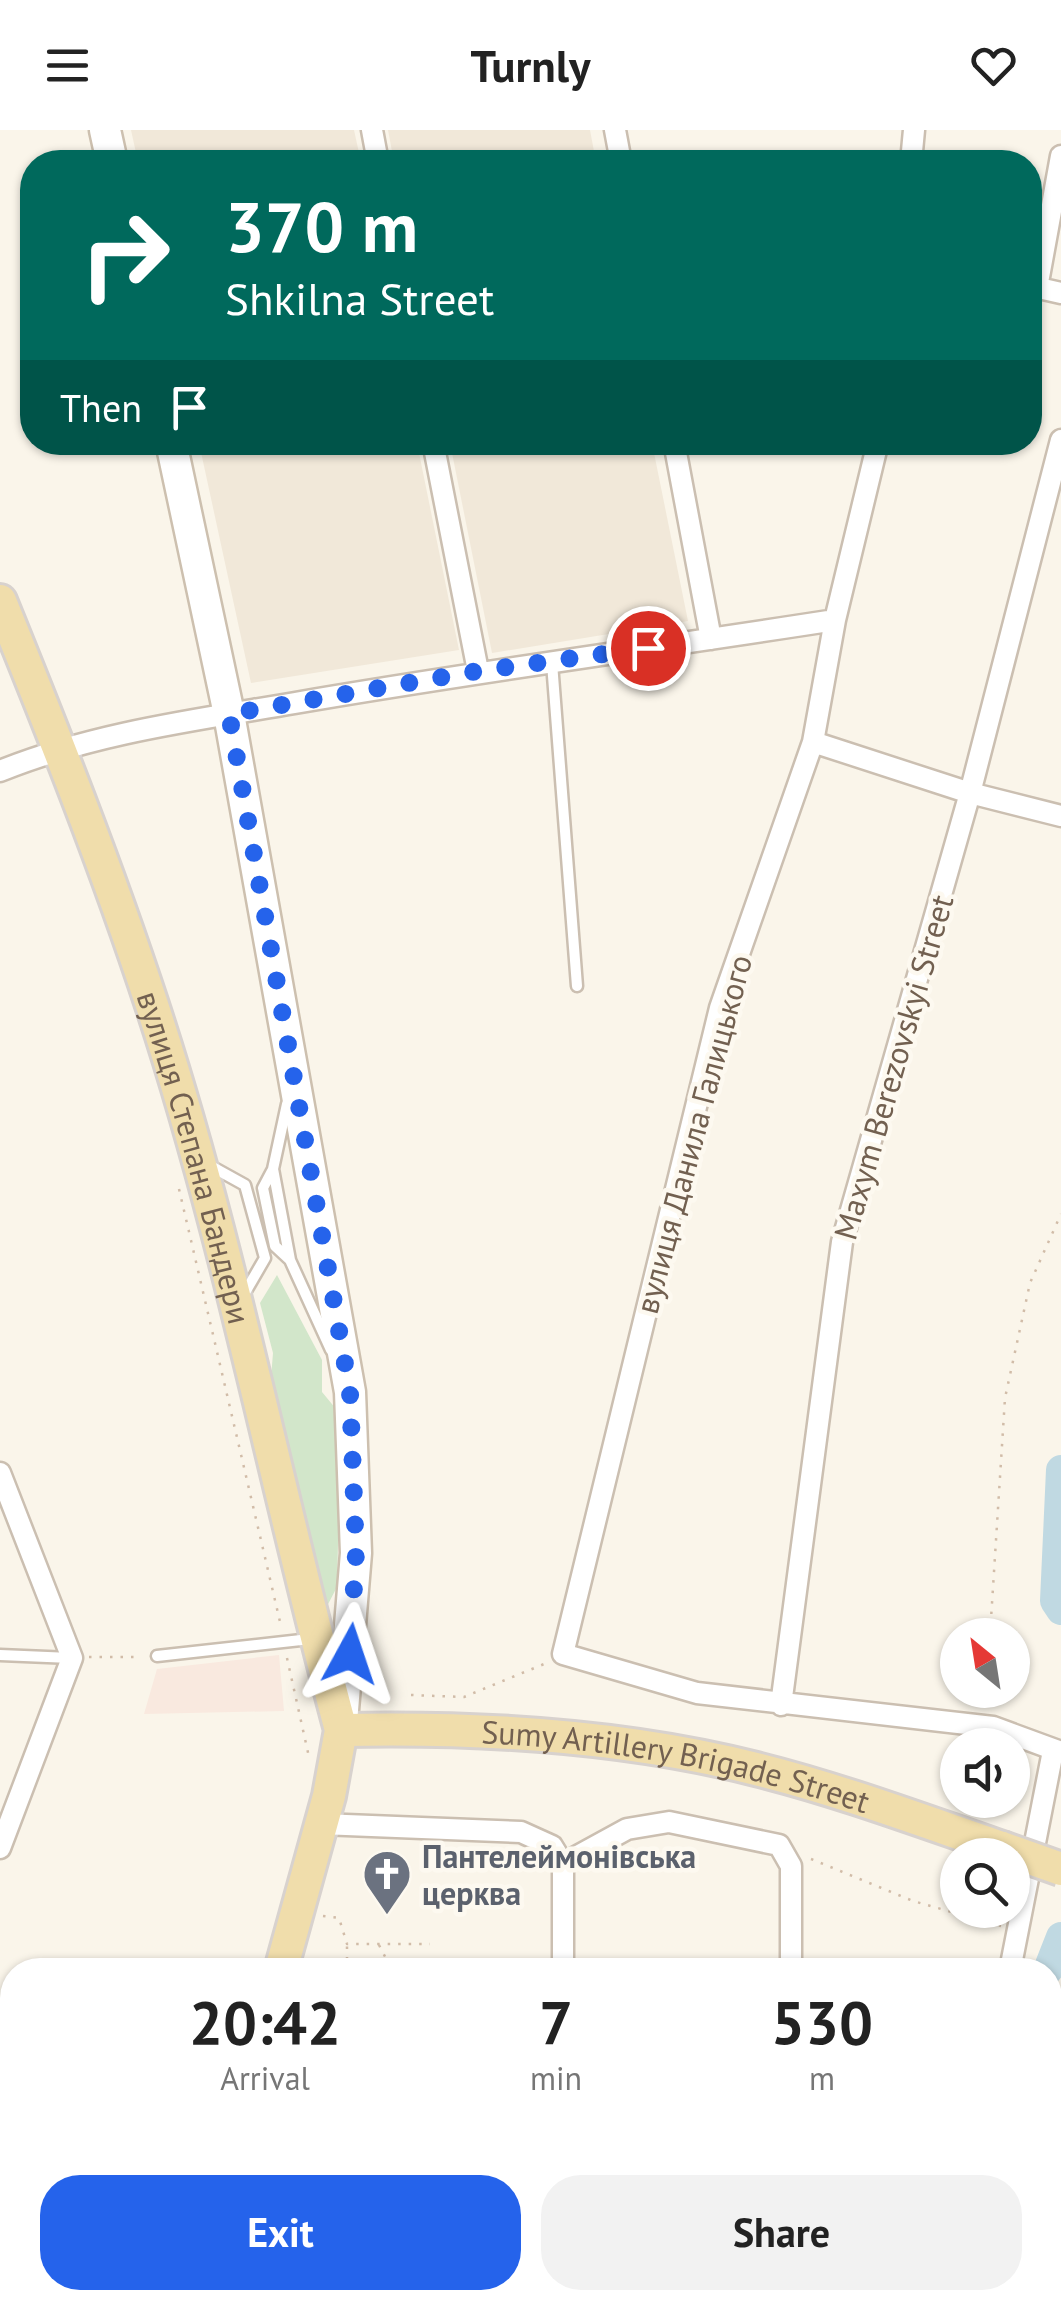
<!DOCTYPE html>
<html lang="en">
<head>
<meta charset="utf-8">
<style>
	body { margin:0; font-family:"PT Sans",sans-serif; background:#f2f2f2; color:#222; height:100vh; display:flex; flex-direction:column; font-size:38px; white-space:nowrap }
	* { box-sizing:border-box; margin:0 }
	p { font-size:32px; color:#767676 }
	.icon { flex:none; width:55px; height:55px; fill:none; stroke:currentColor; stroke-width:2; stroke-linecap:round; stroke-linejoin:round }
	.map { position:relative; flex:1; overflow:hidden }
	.side { position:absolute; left:0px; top:1828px; width:1062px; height:352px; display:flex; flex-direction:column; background:#fff; border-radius:40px 40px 0 0; box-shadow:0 2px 8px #0004 }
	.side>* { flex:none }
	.top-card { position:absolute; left:20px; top:20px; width:1022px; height:305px; border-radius:40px; box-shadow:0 2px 8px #0004; background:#00695c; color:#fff; overflow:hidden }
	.needle { width:65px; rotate:330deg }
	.fabs { position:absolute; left:940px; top:1488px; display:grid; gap:20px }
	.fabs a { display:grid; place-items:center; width:90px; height:90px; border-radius:50%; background:#fff; box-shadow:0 2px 8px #0004; font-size:50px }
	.pin { position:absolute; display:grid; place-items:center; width:85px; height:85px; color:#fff; margin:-42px; border:5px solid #fff; border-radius:50%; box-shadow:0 2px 10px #0007 }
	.me { position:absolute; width:110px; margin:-55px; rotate:5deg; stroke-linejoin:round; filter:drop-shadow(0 0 8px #0008) }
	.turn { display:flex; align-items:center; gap:35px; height:210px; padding:0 40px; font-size:45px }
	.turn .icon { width:130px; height:130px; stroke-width:2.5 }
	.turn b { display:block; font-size:70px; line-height:85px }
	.then { display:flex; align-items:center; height:95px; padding:0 40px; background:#0003; gap:20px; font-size:38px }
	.eta { display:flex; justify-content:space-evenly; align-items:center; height:170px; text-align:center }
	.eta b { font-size:60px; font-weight:700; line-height:70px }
	.action { display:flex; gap:20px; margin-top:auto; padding:20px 40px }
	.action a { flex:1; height:115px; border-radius:40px; background:#2563eb; color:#fff; font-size:40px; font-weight:700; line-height:115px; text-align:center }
	.action a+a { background:#f2f2f2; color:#222 }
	header { display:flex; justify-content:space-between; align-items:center; height:130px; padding:0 40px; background:#fff; font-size:45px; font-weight:700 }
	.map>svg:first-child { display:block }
</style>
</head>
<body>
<header><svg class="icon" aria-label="menu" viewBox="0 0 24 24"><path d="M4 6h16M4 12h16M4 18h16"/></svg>Turnly<svg class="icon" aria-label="heart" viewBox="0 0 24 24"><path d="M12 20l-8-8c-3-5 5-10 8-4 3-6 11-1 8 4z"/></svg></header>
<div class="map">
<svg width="1061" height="2178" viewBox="0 0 1061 2178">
	<rect width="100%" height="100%" fill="#faf5ea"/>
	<path fill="#f1e8d9" d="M 131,0 L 354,0 L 361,32 L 138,32 Z
		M 388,0 L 590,0 L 596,32 L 394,32 Z
		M 199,313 L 417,313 L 459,520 L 251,553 Z
		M 450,313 L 652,313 L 688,491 L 492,523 Z
		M 453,2168 L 750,2168 L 757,2178 L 451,2178 Z"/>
	<path fill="#f9e9df" d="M 279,1525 L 284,1581 L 144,1584 L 157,1539 Z"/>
	<path fill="#d2e6ca" d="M 277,1145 L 322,1230 L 322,1262 L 341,1285 L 337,1457 L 326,1478 L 270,1260 L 273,1223 L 260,1173 Z"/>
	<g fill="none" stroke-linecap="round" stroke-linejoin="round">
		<path stroke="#a8c7d2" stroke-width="5" d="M 1060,1810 L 1061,1811"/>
		<path stroke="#c0d9e2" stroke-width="30" d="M 1061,1340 L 1055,1471 L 1061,1480
			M 1048,1840 L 1061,1807
			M 934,2178 L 937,2168"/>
		<g stroke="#cbbfb1" stroke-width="15">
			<path id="lane" d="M 552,533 L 577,856
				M 287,974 L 273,1039 L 290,1130 L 331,1220
				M 207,1034 L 245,1055 L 265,1128 L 243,1166
				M 272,1041 L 263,1058 L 275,1116 L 289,1129
				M 0,1525 L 71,1528
				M 157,1526 L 310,1509"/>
		</g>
		<g stroke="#cbbfb1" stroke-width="25">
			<path id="street" d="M 372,0 L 378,32
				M 615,0 L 621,32
				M 911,32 L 914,0
				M 1030,156 L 1061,163
				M 1037,158 L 1061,26
				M 433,312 L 478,541
				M 674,312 L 711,509
				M 878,312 L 835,490 L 813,612 L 720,878 L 563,1524 L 697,1563 L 993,1597 L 1061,1622
				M 813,612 L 970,663 L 1061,686
				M 0,641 C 94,603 195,590 295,573 C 474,542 655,518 835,490
				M 0,1343 L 72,1528 L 0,1718
				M 781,1575 L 842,1112 L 970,663 L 1061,310
				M 321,1694 L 521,1702 L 552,1716 L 563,1734 L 563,1840
				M 563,1734 L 627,1699 L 669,1692 L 779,1715 L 791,1736 L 791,1840
				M 1010,1840 L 1053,1621
				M 0,2141 L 12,2145
				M 1050,2166 L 1061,2130
				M 84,2168 L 117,2178
				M 770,2168 L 776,2178
				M 432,2178 L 434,2168"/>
		</g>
		<g stroke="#cdc0af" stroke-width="35">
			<path id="secondary" d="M 105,0 L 112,32
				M 171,312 L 229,584 L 350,1262 L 356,1423 L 342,1592"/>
		</g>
		<g stroke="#d8d2ce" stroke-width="38">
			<g id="primary">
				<path id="s1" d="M 0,471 C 54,604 107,738 152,875 C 230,1112 276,1359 341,1600 L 329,1666 L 281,1840"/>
				<path id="s2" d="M 341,1600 C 479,1597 622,1605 756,1639 C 840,1660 920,1690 1002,1718"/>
				<path d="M 181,2178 L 184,2168"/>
			</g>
		</g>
		<path stroke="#d1bca8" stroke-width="2.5" stroke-dasharray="2.5 8" stroke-linecap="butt" d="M 179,1059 L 281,1496
			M 990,1505 L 1005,1268 L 1030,1153 L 1061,1084
			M 89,1527 L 141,1527
			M 287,1528 L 309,1627
			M 990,1560 L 991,1578
			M 411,1565 L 464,1567 L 549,1532
			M 811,1729 L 913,1771 L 1001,1796
			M 323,1786 L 339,1788 L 347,1814 L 430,1814
			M 379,1815 L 392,1840
			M 347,1840 L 347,1816"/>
		<use href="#lane" stroke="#fff" stroke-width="10"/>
		<use href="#street" stroke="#fff" stroke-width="20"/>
		<use href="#secondary" stroke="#fff" stroke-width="30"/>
		<use href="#primary" stroke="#f0ddab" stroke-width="32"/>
		<g stroke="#d8d2ce" stroke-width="38" stroke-linecap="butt">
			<path id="primary-bridge" d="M 1002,1718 L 1061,1739"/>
		</g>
		<use href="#primary-bridge" stroke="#f0ddab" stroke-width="32"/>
	</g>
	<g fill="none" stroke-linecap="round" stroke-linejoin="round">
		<path stroke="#2563eb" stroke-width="18" stroke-dasharray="0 32.4" d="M 350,1524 L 356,1423 L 350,1262 L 229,584 L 478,541 L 648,518"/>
	</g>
	<defs>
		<g id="church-pin" transform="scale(2.5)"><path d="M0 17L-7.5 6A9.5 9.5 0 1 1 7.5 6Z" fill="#6b7280" stroke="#fdf9f0"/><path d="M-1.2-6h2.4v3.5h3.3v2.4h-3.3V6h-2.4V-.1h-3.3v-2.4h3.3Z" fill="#fff"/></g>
	</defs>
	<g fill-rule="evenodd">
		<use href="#church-pin" x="387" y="1744"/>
	</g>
	<g text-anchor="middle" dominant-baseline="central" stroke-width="9" stroke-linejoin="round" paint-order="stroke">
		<g font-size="32" fill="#726050" stroke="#fdf9f0">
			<text transform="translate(893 937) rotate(-74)">Maxym Berezovskyi Street</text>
			<text transform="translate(693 1004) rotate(-75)">вулиця Данила Галицького</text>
			<text stroke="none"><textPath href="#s1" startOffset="590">вулиця Степана Бандери</textPath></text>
			<text stroke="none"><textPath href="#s2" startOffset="338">Sumy Artillery Brigade Street</textPath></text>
		</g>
		<g font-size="32" font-weight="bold" fill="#5b616d" stroke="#fdf9f0" text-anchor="start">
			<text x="422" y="1726">Пантелеймонівська<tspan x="422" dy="37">церква</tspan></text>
		</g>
	</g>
</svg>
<div class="fabs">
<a><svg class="needle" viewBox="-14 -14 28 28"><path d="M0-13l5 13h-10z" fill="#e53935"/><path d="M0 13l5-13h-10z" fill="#767676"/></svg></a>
<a><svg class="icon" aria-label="sound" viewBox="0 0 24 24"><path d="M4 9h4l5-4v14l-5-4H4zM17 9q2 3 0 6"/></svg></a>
<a><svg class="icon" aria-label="search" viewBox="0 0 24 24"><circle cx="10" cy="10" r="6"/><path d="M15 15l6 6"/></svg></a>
</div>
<div class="pin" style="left:648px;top:518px;background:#d93025"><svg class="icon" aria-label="arrive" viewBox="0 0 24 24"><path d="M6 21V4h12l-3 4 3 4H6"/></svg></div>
<svg class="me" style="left:350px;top:1524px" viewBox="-20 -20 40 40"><path d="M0-17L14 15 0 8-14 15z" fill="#2563eb" stroke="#fff" stroke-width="4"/></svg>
<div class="top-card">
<div class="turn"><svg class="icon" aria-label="right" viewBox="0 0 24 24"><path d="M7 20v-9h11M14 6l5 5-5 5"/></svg><div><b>370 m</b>Shkilna Street</div></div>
<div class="then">Then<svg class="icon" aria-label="arrive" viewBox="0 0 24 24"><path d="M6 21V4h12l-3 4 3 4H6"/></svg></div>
</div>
<section class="side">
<div class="eta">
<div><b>20:42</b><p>Arrival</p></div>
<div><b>7</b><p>min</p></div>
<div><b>530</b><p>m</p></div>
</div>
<div class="action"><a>Exit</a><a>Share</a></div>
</section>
</div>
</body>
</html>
